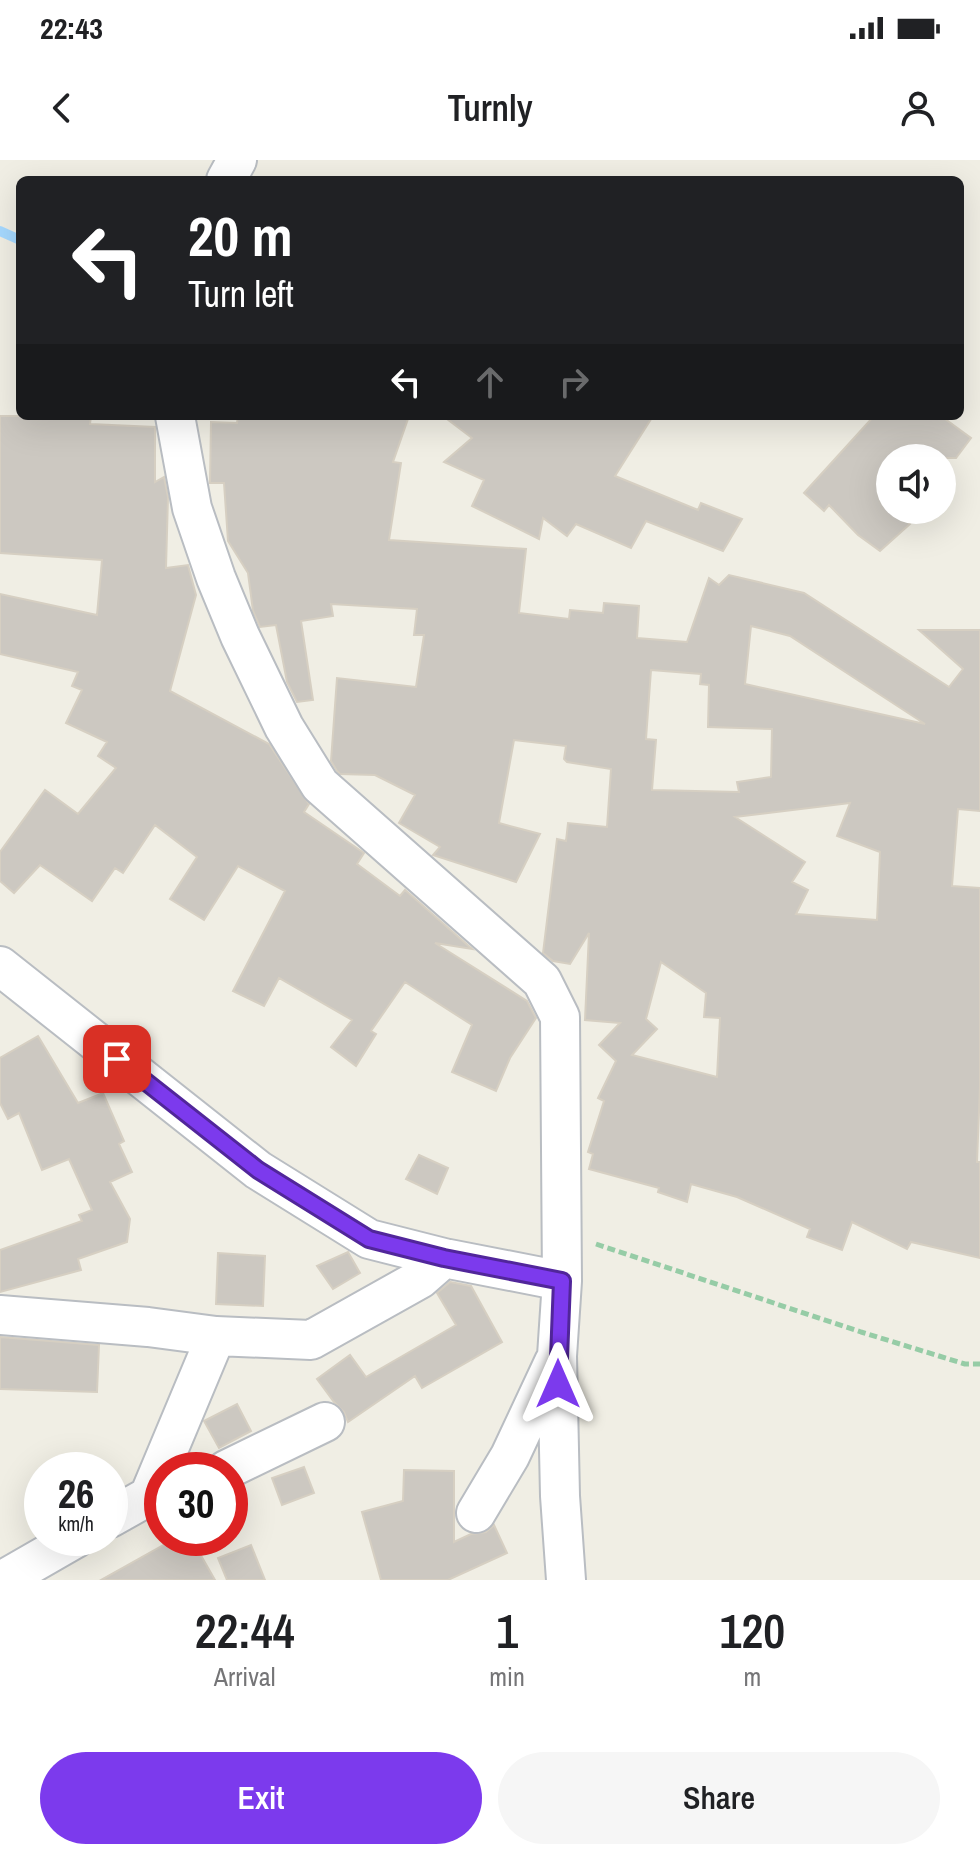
<!DOCTYPE html>
<html lang="en">
<head>
<meta charset="utf-8">
<style>
	body { margin:0; font-family:"Archivo Narrow",sans-serif; background:#f6f6f6; color:#202124; height:100vh; display:flex; flex-direction:column; font-size:30px; white-space:nowrap }
	* { box-sizing:border-box; margin:0 }
	p { font-size:26px; color:#757577 }
	.icon { flex:none; width:44px; height:44px; fill:none; stroke:currentColor; stroke-width:2; stroke-linecap:round; stroke-linejoin:round }
	.map { position:relative; height:1420px; overflow:hidden }
	.drawer { display:flex; flex-direction:column; background:#fff; flex:1 }
	.drawer>* { flex:none }
	.guide { position:absolute; left:16px; top:16px; width:948px; height:244px; border-radius:12px; box-shadow:0 8px 32px #0002; background:#202124; color:#fff; overflow:hidden }
	.tools { position:absolute; left:876px; top:284px; display:grid; gap:16px }
	.tools a { display:grid; place-items:center; width:80px; height:80px; border-radius:50%; background:#fff; box-shadow:0 8px 32px #0002; font-size:40px }
	.speed { position:absolute; left:24px; top:1292px; display:flex; gap:16px; font-size:40px; font-weight:700; text-align:center }
	.speed>* { display:grid; place-content:center; width:104px; height:104px; border-radius:50%; background:#fff; box-shadow:0 8px 32px #0002; line-height:1 }
	.speed small { font-size:20px; font-weight:400 }
	.speed .limit { border:12px solid #d22; background:#fff; color:#111 }
	.pin { position:absolute; display:grid; place-items:center; width:68px; height:68px; color:#fff; margin:-34px; border-radius:16px; box-shadow:0 4px 12px #0006 }
	.me { position:absolute; width:88px; margin:-44px; rotate:0deg; stroke-linejoin:round; filter:drop-shadow(0 0 6px #0008) }
	.turn { display:flex; align-items:center; gap:28px; height:168px; padding:0 40px; font-size:36px }
	.turn .icon { width:104px; height:104px; stroke-width:2.5 }
	.turn b { display:block; font-size:56px; line-height:68px }
	.lanes { display:flex; align-items:center; height:76px; padding:0 40px; background:#0003; justify-content:center; gap:40px; direction:ltr }
	.lanes .off { opacity:.35 }
	.eta { display:flex; justify-content:space-evenly; align-items:center; height:136px; text-align:center }
	.eta b { font-size:48px; font-weight:600; line-height:56px }
	.action { display:flex; gap:16px; margin-top:auto; padding:16px 40px }
	.action a { flex:1; height:92px; border-radius:48px; background:#7c3aed; color:#fff; font-size:32px; font-weight:600; line-height:92px; text-align:center }
	.action a+a { background:#f6f6f6; color:#202124 }
	.status { display:flex; justify-content:space-between; align-items:center; height:56px; padding:0 40px; background:#fff; direction:ltr }
	.status svg { height:22px; fill:currentColor }
	header { display:flex; justify-content:space-between; align-items:center; height:104px; padding:0 40px; background:#fff; font-size:36px; font-weight:600 }
	.map>svg:first-child { display:block }
</style>
</head>
<body>
<div class="status"><b>22:43</b><svg viewBox="0 0 49 12"><path d="M0 12V9h3v3zM5 12V6h3v6zM10 12V3h3v9zM15 12V0h3v12zM26 1h20v11H26zM47 4h2v5h-2z"/></svg></div>
<header><svg class="icon" aria-label="back" viewBox="0 0 24 24"><path d="M15 5l-7 7 7 7"/></svg>Turnly<svg class="icon" aria-label="person" viewBox="0 0 24 24"><circle cx="12" cy="8" r="4"/><path d="M4 21q1-7 8-7t8 7"/></svg></header>
<div class="map">
<svg width="980" height="1420" viewBox="0 0 980 1420">
	<rect width="100%" height="100%" fill="#f0eee4"/>
	<g fill="none" stroke-linecap="round" stroke-linejoin="round">
		<path stroke="#a6d9ff" stroke-width="10" d="M 0,71 L 20,80"/>
	</g>
	<path fill="#ccc8c1" stroke="#d6cfc2" stroke-width="2" fill-rule="evenodd" d="M 0,256 L 91,256 L 90,264 L 155,267 L 155,322 L 164,317 L 168,337 L 166,408 L 188,405 L 196,435 L 170,531 L 269,584 L 309,644 L 304,652 L 364,693 L 357,704 L 400,736 L 405,730 L 472,789 L 435,783 L 527,841 L 536,858 L 510,898 L 496,931 L 452,912 L 472,865 L 405,822 L 371,871 L 376,874 L 356,906 L 331,887 L 352,860 L 279,818 L 264,846 L 233,831 L 285,731 L 238,706 L 204,760 L 170,739 L 197,697 L 155,665 L 123,713 L 115,708 L 92,741 L 40,705 L 14,733 L 0,721 L 0,692 L 45,630 L 78,654 L 116,608 L 98,596 L 107,582 L 66,563 L 82,530 L 72,526 L 78,512 L 0,494 L 0,434 L 97,455 L 102,400 L 0,393 Z
		M 238,256 L 409,256 L 393,302 L 401,303 L 389,380 L 526,389 L 519,453 L 569,459 L 570,450 L 603,453 L 604,443 L 639,446 L 637,478 L 687,482 L 709,418 L 719,425 L 729,415 L 804,433 L 949,527 L 963,509 L 919,470 L 980,470 L 980,651 L 958,649 L 952,726 L 980,728 L 980,927 L 977,1002 L 980,1002 L 980,1098 L 911,1082 L 907,1089 L 852,1062 L 842,1090 L 807,1077 L 810,1069 L 737,1037 L 691,1024 L 687,1042 L 658,1032 L 659,1028 L 589,1009 L 593,994 L 588,992 L 604,941 L 598,938 L 616,901 L 599,885 L 620,863 L 585,860 L 589,773 L 570,804 L 553,801 L 543,793 L 557,679 L 566,681 L 568,663 L 607,667 L 611,609 L 567,602 L 564,599 L 566,586 L 514,580 L 499,663 L 540,674 L 516,722 L 433,695 L 440,687 L 399,663 L 415,635 L 375,615 L 340,614 L 337,611 L 331,601 L 337,518 L 416,527 L 424,475 L 414,475 L 417,449 L 331,444 L 333,456 L 301,461 L 313,540 L 297,542 L 287,522 L 276,465 L 260,467 L 253,451 L 248,413 L 228,381 L 224,323 L 210,323 L 211,262 L 237,263 ZM 751,466 L 790,476 L 925,564 L 745,524 ZM 651,510 L 701,514 L 700,524 L 709,525 L 708,567 L 772,569 L 771,617 L 737,622 L 739,632 L 652,630 L 656,580 L 646,579 ZM 850,643 L 837,676 L 880,692 L 877,760 L 796,754 L 808,730 L 792,722 L 805,702 L 735,657 ZM 661,802 L 706,833 L 704,857 L 720,858 L 717,917 L 632,895 L 657,869 L 646,859 Z
		M 443,256 L 653,256 L 615,316 L 698,350 L 701,343 L 742,359 L 723,391 L 646,361 L 631,388 L 576,364 L 567,376 L 543,358 L 539,379 L 472,346 L 484,320 L 444,302 L 472,278 Z
		M 874,256 L 941,256 L 971,278 L 956,298 L 890,298 L 890,350 L 896,350 L 910,364 L 880,391 L 858,375 L 829,345 L 824,351 L 804,333 Z
		M 38,876 L 78,943 L 103,933 L 124,981 L 119,984 L 132,1012 L 110,1022 L 130,1059 L 127,1082 L 78,1099 L 81,1110 L 0,1132 L 0,1090 L 82,1061 L 79,1055 L 92,1050 L 69,999 L 42,1010 L 19,953 L 8,959 L 0,943 L 0,898 Z
		M 419,995 L 448,1008 L 437,1034 L 406,1019 Z
		M 348,1092 L 360,1113 L 333,1129 L 317,1106 Z
		M 218,1093 L 265,1096 L 263,1146 L 216,1144 Z
		M 450,1122 L 471,1126 L 502,1182 L 422,1228 L 415,1216 L 348,1262 L 344,1252 L 334,1242 L 317,1219 L 350,1195 L 366,1217 L 456,1165 L 437,1133 Z
		M 0,1177 L 99,1185 L 97,1232 L 0,1229 Z
		M 237,1244 L 251,1271 L 219,1288 L 204,1261 Z
		M 304,1307 L 314,1333 L 282,1345 L 272,1318 Z
		M 404,1310 L 454,1311 L 454,1382 L 471,1374 L 486,1372 L 494,1365 L 507,1393 L 448,1420 L 381,1420 L 362,1352 L 403,1341 Z
		M 176,1378 L 191,1378 L 215,1420 L 101,1420 Z
		M 251,1385 L 265,1420 L 227,1420 L 218,1398 Z"/>
	<g fill="none" stroke-linecap="round" stroke-linejoin="round">
		<g stroke="#b9bdc2" stroke-width="42">
			<path id="minor" d="M 226,20 L 237,0
				M 175,256 L 192,348 L 216,418 L 240,476 L 284,567 L 320,625 L 542,821 L 560,857 L 562,1121 L 557,1196 L 560,1336 L 566,1420
				M 0,806 L 258,1010 L 369,1079 L 444,1098 L 562,1121
				M 0,1155 L 148,1167 L 216,1176 L 311,1180 L 420,1119 L 444,1098
				M 226,1310 L 325,1262
				M 476,1353 L 510,1296 L 554,1202
				M 110,1358 L 149,1336 L 216,1176
				M 3,1420 L 76,1378"/>
		</g>
		<path stroke="#96cca6" stroke-width="5" stroke-dasharray="8 4" stroke-linecap="butt" d="M 596,1084 L 861,1172 L 965,1204 L 980,1204"/>
		<use href="#minor" stroke="#fff" stroke-width="38"/>
	</g>
	<g fill="none" stroke-linecap="round" stroke-linejoin="round">
		<g stroke="#51269a" stroke-width="20">
			<path id="route" d="M 117,899 L 258,1010 L 369,1079 L 444,1098 L 562,1121 L 558,1224"/>
		</g>
		<use href="#route" stroke="#7c3aed" stroke-width="14"/>
	</g>
</svg>
<div class="tools">
<a><svg class="icon" aria-label="sound" viewBox="0 0 24 24"><path d="M4 9h4l5-4v14l-5-4H4zM17 9q2 3 0 6"/></svg></a>
</div>
<div class="speed"><div>26<small>km/h</small></div><div class="limit">30</div></div>
<div class="pin" style="left:117px;top:899px;background:#d93025"><svg class="icon" aria-label="arrive" viewBox="0 0 24 24"><path d="M6 21V4h12l-3 4 3 4H6"/></svg></div>
<svg class="me" style="left:558px;top:1224px" viewBox="-20 -20 40 40"><path d="M0-17L14 15 0 8-14 15z" fill="#7c3aed" stroke="#fff" stroke-width="4"/></svg>
<div class="guide">
<div class="turn"><svg class="icon" aria-label="left" viewBox="0 0 24 24"><path d="M17 20v-9H6M10 6l-5 5 5 5"/></svg><div><b>20 m</b>Turn left</div></div>
<div class="lanes"><svg class="icon" aria-label="left" viewBox="0 0 24 24"><path d="M17 20v-9H6M10 6l-5 5 5 5"/></svg><svg class="icon off" aria-label="ahead" viewBox="0 0 24 24"><path d="M12 20V5M6 11l6-6 6 6"/></svg><svg class="icon off" aria-label="right" viewBox="0 0 24 24"><path d="M7 20v-9h11M14 6l5 5-5 5"/></svg></div>
</div>
</div>
<section class="drawer">
<div class="eta">
<div><b>22:44</b><p>Arrival</p></div>
<div><b>1</b><p>min</p></div>
<div><b>120</b><p>m</p></div>
</div>
<div class="action"><a>Exit</a><a>Share</a></div>
</section>
</body>
</html>
